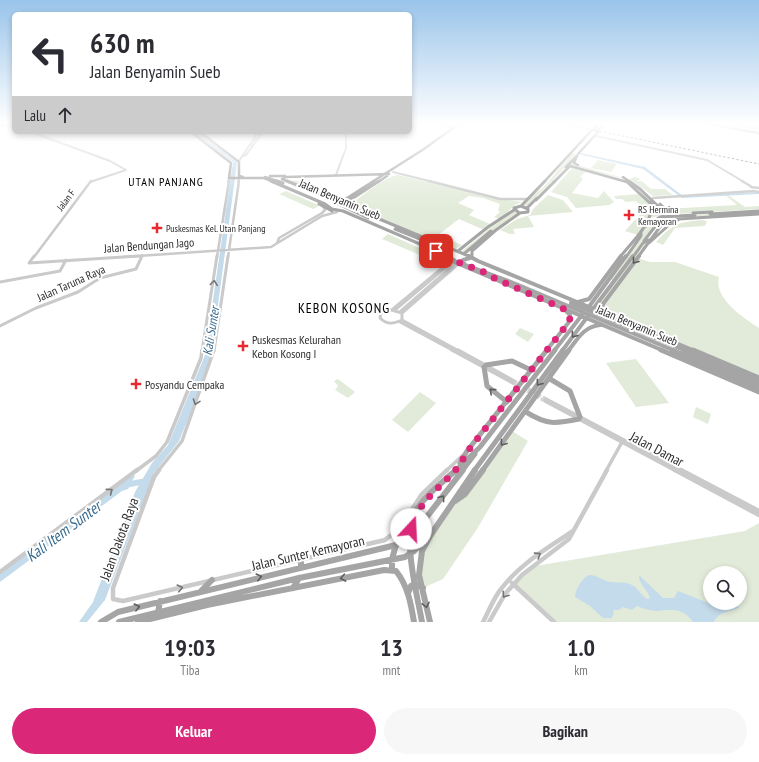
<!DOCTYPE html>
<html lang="id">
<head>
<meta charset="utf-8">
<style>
	body { margin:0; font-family:"PT Sans Narrow",sans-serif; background:#f7f7f7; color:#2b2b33; height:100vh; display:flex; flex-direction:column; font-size:15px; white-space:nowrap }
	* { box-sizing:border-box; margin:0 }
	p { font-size:13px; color:#7c7c81 }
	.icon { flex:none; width:22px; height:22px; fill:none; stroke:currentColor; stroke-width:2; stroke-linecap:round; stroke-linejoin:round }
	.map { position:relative; height:622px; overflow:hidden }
	.side { display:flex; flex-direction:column; background:#fff; flex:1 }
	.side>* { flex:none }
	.hud { position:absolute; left:12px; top:12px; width:400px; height:122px; border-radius:6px; box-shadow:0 2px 6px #0003; background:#fff; color:#2b2b33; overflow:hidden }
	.fabs { position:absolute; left:703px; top:566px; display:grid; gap:8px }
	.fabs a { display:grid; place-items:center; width:44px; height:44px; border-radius:50%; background:#fff; box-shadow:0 2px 6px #0003; font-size:20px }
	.pin { position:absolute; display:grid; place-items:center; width:34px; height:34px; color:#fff; margin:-17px; border-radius:8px; box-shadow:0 2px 6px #0006 }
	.me { position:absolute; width:44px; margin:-22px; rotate:20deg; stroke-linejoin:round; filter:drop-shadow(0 0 3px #0008) }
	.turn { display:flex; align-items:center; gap:14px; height:84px; padding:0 12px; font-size:18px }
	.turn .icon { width:52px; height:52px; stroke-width:2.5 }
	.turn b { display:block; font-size:28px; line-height:34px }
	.then { display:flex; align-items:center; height:38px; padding:0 12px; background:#0003; gap:8px; font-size:15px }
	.eta { display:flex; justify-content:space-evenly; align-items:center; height:68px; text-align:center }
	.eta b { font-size:24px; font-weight:700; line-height:28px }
	.button { display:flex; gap:8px; margin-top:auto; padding:8px 12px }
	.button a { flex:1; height:46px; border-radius:24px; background:#db2777; color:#fff; font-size:16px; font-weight:700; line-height:46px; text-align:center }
	.button a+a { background:#f7f7f7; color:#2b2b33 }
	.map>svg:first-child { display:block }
</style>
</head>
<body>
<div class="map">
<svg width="759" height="622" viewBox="0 0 759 622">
	<rect width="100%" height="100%" fill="#fff"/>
	<path fill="#e2ebd9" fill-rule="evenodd" d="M 572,153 L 576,154 L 572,159 L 577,165 L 627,179 L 654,202 L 664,215 L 649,218 L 645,226 L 655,219 L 672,216 L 759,211 L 759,214 L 661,220 L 644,240 L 651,239 L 637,258 L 650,262 L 675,262 L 719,277 C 713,298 744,318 759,328 L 759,376 L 594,309 L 614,281 L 609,279 L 641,236 L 625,231 L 643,211 L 644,206 L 635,201 L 626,202 L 622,199 L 616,199 L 614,196 L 640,194 L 621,178 L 570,166 L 564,169 L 527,206 L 524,205 L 530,197 L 543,188 Z
		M 598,160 L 617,164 L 611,172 L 591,168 Z
		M 572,168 L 586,171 L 580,177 L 583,179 L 572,193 L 598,198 L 604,191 L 614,202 L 609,205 L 576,208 L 567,197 L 551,192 Z
		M 398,175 L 495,198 L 522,202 L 515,205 L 500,219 L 494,217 L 500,212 L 498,210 L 500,204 L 483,198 L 469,196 L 458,203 L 474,210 L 469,215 L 490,224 L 482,229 L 459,219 L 438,235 L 462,245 L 456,249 L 351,207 L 351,204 C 363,195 384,177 398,175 Z
		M 635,177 L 641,179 L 636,181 L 642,181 L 651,189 L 665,189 L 673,195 L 653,196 L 630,179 Z
		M 285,180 L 299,181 L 344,198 L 331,199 Z
		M 286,191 L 318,205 L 319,206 L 313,209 L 279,194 Z
		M 548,195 L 563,200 L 573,212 L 528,216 L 534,227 L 513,229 L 515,234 L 510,234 L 500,230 L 517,219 L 530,215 L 533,209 Z
		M 725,195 L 728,195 L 745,207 L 759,206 L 759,209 L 676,214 L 665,209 L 737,205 Z
		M 515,211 L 519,213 L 466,253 L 461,252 L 490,228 Z
		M 701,220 L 707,221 L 705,226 L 675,228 L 663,245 L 656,242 C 672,225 678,222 701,220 Z
		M 388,234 L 444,259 L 439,263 L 382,239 Z
		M 520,328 L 534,334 L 528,342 L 515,334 Z
		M 636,359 L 669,403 L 636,407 L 606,363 Z
		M 338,379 L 355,392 L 348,398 L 335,390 L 338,386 L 334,381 Z
		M 420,392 L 436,403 L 408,432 L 392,420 Z
		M 696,407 L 711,414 L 708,424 L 693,417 Z
		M 512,431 L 528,441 L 477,529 L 443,579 L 423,588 L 420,575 L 423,549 L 454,501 L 465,494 Z
		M 759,523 L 759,622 L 554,622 L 513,584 L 529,567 L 745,531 ZM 710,573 L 740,573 L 740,603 L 710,603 Z"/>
	<path fill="#c4dbec" d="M 193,132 L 198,132 L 237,163 L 211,357 L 199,393 L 179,441 L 154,473 L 105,600 L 87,622 L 79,622 L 93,602 L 135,492 L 152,463 L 168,445 L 205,355 L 233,162 Z
		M 133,475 L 135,476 L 128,489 L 122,491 L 0,582 L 0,574 Z
		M 589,575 C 597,575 602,580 610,582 C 618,583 626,581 634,586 C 639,590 642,596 647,599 L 650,598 C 648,590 638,583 639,575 L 663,598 L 674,598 L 678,591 L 711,604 L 737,603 L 739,608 C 728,613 720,610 714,622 L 693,622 C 682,607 672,610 656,611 C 651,611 642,608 637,606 L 632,610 L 623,607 L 619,610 L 614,610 L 613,616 L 611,618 L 603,618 L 590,606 L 575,597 C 575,590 582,578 589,575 Z"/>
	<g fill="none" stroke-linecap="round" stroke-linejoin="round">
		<path fill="#c4dbec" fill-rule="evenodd" d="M 261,132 L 263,132 L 252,147 L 250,147 L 250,145 Z
			M 581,153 L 645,167 L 683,196 L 759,192 L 759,194 L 682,198 L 643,169 L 582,155 L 580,154 Z
			M 146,478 L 148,479 L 150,481 L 148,483 L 146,484 L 125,488 L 122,487 L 121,485 L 122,483 L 125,482 Z"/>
		<path stroke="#d5d5d5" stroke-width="3.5" stroke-dasharray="3.5 2" stroke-linecap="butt" d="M 514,381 L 546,399
			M 513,383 L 531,393
			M 536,396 L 545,401"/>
		<path stroke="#cacaca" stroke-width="2" d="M 433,123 L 455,128
			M 725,123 L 759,129
			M 8,124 L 14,126
			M 31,132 L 110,161 L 126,170 L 90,182
			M 596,136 L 707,160 L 744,182
			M 243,156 L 246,155 L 263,132
			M 239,161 L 258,132
			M 393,172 L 433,182
			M 336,175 L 346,148 L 346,132
			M 228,182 L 229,178
			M 238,182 L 239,178"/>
		<path stroke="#cacaca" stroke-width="2.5" d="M 429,181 L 500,199 L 528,199
			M 742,181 L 752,187
			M 751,187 L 759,188
			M 753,191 L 759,192
			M 653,198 L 754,191
			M 277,243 L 279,238 L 322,213 L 325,210 L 323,206
			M 34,257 L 91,181
			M 123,257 L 271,247 L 322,216 L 337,212
			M 141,257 L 142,255
			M 217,257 L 229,181
			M 228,257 L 239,181"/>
		<path stroke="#cacaca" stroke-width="3" d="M 29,263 L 139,256
			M 29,263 L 34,256
			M 0,282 L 60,271 L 66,260
			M 388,309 L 402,313 L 402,320 C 393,324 387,325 380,318 L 381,313 Z
			M 393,309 L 446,265 L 448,261 L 446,259
			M 396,309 L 452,262
			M 401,311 L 456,263
			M 402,313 L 458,264
			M 402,320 L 459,351
			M 400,322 L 454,351
			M 0,326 L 36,308 L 78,292 L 100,278 L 136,269 L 142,256
			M 202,351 L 217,256
			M 214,351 L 228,256"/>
		<path stroke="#cacaca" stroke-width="3.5" d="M 452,350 L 513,383
			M 458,350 L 514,381
			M 546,399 L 683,471
			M 545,401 L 676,471
			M 136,471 L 156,456 L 167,442 L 201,358 L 202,350
			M 158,471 L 182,441 L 214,350
			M 446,471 L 463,455
			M 606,471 L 622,442"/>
		<path stroke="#cacaca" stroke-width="4.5" d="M 159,470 L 154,477 L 113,588 L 113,599 L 123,601 L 385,540 L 400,528 L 422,494 L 447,470
			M 675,470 L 759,515
			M 681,470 L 759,511
			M 0,572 L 137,470
			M 512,583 L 554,622
			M 483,622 C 489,611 493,599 501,589 C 520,564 547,548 573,531
			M 489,622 L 505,594 L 522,575 L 569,539 L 607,470"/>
		<path stroke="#a5a5a5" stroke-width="2.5" d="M 598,123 L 595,127 L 601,128 L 605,123
			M 702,123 L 759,133
			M 0,126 L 14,123
			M 191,132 L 231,163 L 229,178 L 264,178 L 274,182
			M 200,132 L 239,162 L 239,176 L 243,177
			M 577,156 L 574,163 L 578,165
			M 566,167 L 577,156
			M 270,176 L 285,176
			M 265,177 L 280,182
			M 623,177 L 630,182
			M 289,182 L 282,179 L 286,177 L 389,174
			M 372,182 L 424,149 L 460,123
			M 378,182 L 387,176
			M 544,182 L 592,130 L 599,131 L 578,154
			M 554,182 L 570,166 L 627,182"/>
		<path stroke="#a5a5a5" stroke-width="3" d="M 271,181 L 325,204 L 332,209 L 343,211 L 450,257
			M 277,181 L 283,183
			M 287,181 L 471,257
			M 629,181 L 640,189
			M 536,200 L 555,181
			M 337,201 L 346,199 L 374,181
			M 651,202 L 657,211 L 665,213
			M 336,203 L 368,218
			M 319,204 L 332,211
			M 660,204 L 669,212 L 676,214
			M 349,206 L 348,203 L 350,200 L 379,181
			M 521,206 L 528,209 L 528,212 L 519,213 L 514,208 Z
			M 521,206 L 545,181
			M 527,208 L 537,198
			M 693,213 L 712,212
			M 710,214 L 759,211
			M 646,226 L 660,217 L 695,215
			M 395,229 L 435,245
			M 644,241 L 657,224 L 663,220 L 759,214
			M 649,243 L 670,224 L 678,220
			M 458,251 L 488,227 L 514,210
			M 465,253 L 491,231
			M 440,256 L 442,257
			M 472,257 L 472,251 L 496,230 L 520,213
			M 620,257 C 631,243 654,222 651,204 L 626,181
			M 626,257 L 641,236 L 641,232
			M 633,257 L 643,243 L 651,239
			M 638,257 L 665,220 L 660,208 L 639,188"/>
		<path stroke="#a5a5a5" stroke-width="4" d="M 440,256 L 664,351
			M 448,256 L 455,261 L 516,284 L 675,351
			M 469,256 L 478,261 L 695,351
			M 464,263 L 463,260 L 470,258
			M 578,302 L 589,299 L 621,256
			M 571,303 L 686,351
			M 588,308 L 626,256
			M 593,309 L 633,256
			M 604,312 L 602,309 L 603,304 L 639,256
			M 546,351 L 569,322 L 570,315 L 566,311
			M 554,351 L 582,315
			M 562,351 L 588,316
			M 568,351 C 578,339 583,327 600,325"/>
		<path stroke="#a5a5a5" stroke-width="5" d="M 661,350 L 759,392
			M 672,350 L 759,387
			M 684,350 L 759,382
			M 693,350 L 759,378
			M 486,365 L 512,361 L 531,370
			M 484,367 L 487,386 L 507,402
			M 550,379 L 570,391 L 580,417
			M 526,412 C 547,425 555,424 579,419
			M 460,463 L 467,451 L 547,350
			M 455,471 L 480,447 L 555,350
			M 462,471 L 475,454
			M 474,471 L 563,350
			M 482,471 L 569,350"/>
		<path stroke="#a5a5a5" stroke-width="6" d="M 455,501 L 465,494 L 483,470
			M 301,560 L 301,568
			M 392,570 L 392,559 L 396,545
			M 293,588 L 299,578
			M 201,591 L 212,580
			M 408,593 L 411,586 L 415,584 L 423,588
			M 158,613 L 160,601
			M 101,622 L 118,612 L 396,545 L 412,536 L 463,470
			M 119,622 L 299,578 L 405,557 L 414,551 L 429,535
			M 138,622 L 207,605 L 384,570 L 396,571 C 408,586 411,604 414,622
			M 422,622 C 417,594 403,542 414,515 C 422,497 442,483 456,470
			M 430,622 L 419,575 L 422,551 L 430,536 L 475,470"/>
		<path stroke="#828282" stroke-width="1" stroke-dasharray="2.5 2" stroke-linecap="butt" d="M 560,123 L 759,164"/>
	</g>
	<defs><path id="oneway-chevron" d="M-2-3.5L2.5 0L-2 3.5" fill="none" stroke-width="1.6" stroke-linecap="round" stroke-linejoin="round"/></defs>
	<g stroke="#5d5d5d">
		<use href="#oneway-chevron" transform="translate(635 261) rotate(128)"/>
		<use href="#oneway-chevron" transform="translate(574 335) rotate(126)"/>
		<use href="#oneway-chevron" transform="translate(539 383) rotate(126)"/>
		<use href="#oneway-chevron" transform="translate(492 391) rotate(-139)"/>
		<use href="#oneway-chevron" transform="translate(503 443) rotate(126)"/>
		<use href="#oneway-chevron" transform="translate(442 498) rotate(-53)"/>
		<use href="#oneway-chevron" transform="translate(259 577) rotate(-13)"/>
		<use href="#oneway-chevron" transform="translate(343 578) rotate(169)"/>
		<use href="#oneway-chevron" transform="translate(426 605) rotate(78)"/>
		<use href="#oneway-chevron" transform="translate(137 607) rotate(-14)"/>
	</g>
	<g stroke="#747474">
		<use href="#oneway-chevron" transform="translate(214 283) rotate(-82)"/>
		<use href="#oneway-chevron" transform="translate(196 402) rotate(110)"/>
		<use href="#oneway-chevron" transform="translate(110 491) rotate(-37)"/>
		<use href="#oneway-chevron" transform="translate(538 555) rotate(-33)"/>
		<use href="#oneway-chevron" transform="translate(180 588) rotate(-13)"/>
		<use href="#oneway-chevron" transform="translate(505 595) rotate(124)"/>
	</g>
	<linearGradient id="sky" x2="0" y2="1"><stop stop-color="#99c4ea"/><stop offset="0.59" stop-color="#fff"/><stop offset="1" stop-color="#fff" stop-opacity="0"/></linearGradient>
	<rect width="759" height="210" fill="url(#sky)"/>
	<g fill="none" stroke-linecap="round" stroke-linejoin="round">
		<path stroke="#db2777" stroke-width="7" stroke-dasharray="0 12.6" d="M 411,529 C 418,501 440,489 457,468 C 461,463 464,457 467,452 L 569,322 L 570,318 L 564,309 L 494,278 L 482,271 L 455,261 L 436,251"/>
	</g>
	<g fill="#ea282f" stroke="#fff" stroke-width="1.5">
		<path d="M627 209h4v4h4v4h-4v4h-4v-4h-4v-4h4z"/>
		<path d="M155 222h4v4h4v4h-4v4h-4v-4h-4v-4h4z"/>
		<path d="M241 340h4v4h4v4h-4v4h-4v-4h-4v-4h4z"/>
		<path d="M134 378h4v4h4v4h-4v4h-4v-4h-4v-4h4z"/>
	</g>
	<g text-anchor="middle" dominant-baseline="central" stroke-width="4" stroke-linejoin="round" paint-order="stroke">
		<g font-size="10" fill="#2d2d2d" stroke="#fff">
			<text transform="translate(66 200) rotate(-53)">Jalan F</text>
		</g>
		<g font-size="10" fill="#2d2d2d" stroke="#fff" text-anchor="start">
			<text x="638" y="209">RS Hermina<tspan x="638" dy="12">Kemayoran</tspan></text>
			<text x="166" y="228">Puskesmas Kel. Utan Panjang</text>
		</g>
		<g font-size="12" letter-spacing="1" fill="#000" stroke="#fff">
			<text x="166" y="181">UTAN PANJANG</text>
		</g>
		<g font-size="12" fill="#2d2d2d" stroke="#fff">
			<text transform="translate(340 199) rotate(23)">Jalan Benyamin Sueb</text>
			<text transform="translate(149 245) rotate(-4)">Jalan Bendungan Jago</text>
			<text transform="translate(71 283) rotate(-24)">Jalan Taruna Raya</text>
			<text transform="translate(637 325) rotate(23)">Jalan Benyamin Sueb</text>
		</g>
		<g font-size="12" fill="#2d2d2d" stroke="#fff" text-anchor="start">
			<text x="252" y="339">Puskesmas Kelurahan<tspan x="252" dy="14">Kebon Kosong I</tspan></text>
			<text x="145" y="384">Posyandu Cempaka</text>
		</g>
		<g font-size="13" font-style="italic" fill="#396b90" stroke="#fff">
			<text transform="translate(211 331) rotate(-81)">Kali Sunter</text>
		</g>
		<g font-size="14" letter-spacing="1" fill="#000" stroke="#fff">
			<text x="344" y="308">KEBON KOSONG</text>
		</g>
		<g font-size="14" fill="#2d2d2d" stroke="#fff">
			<text transform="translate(657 449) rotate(28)">Jalan Damar</text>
			<text transform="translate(119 539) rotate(-70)">Jalan Dakota Raya</text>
			<text transform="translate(308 553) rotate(-13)">Jalan Sunter Kemayoran</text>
		</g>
		<g font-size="16" font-style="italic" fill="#396b90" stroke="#fff">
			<text transform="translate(63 531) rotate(-37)">Kali Item Sunter</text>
		</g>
	</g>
</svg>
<div class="fabs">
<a><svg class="icon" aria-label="search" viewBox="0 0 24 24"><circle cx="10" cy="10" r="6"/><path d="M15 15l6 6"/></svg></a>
</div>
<div class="pin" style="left:436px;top:251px;background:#d93025"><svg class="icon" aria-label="arrive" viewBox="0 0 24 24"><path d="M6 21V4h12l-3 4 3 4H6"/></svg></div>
<svg class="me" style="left:411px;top:529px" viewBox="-20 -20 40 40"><circle r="19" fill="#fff"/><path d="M0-13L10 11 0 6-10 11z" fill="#db2777"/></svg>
<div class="hud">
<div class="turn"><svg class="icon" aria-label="left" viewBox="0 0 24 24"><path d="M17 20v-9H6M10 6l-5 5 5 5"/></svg><div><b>630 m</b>Jalan Benyamin Sueb</div></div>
<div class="then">Lalu<svg class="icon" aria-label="ahead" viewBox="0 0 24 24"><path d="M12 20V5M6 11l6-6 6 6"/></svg></div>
</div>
</div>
<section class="side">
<div class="eta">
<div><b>19:03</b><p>Tiba</p></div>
<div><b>13</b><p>mnt</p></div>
<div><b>1.0</b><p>km</p></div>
</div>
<div class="button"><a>Keluar</a><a>Bagikan</a></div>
</section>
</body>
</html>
